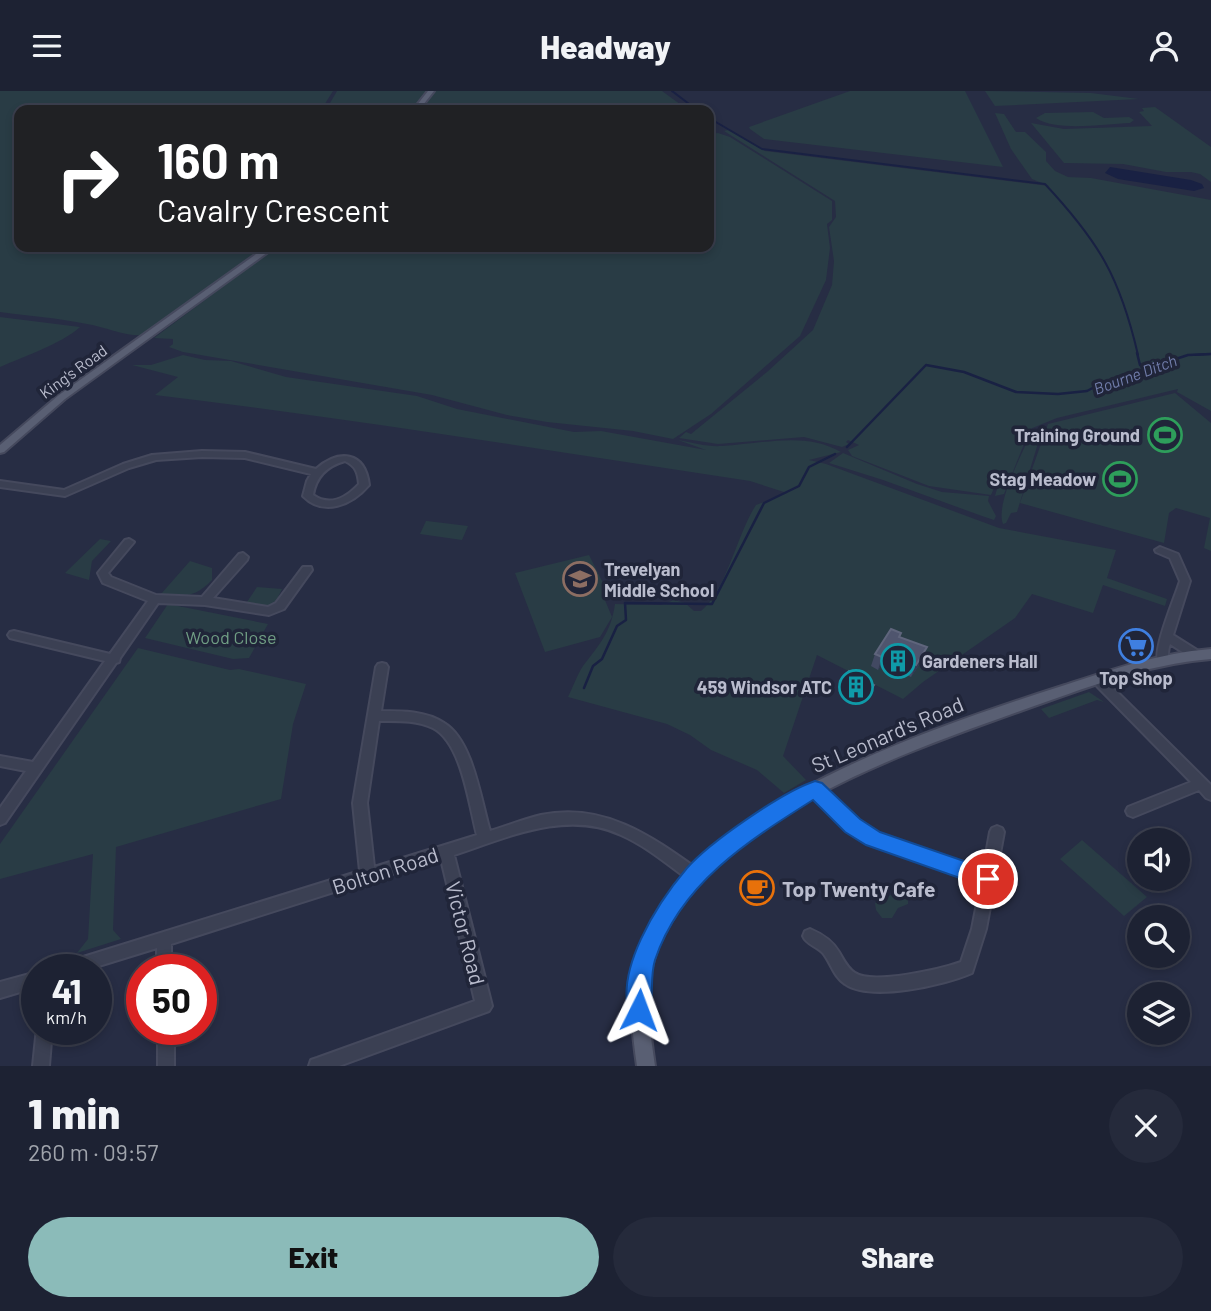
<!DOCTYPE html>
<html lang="en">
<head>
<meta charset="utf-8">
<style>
	body { margin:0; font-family:Barlow,sans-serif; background:#252a3b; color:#f1f3f6; height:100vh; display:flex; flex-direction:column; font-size:26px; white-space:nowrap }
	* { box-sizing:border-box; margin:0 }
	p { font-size:23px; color:#a0a4ac }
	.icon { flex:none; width:38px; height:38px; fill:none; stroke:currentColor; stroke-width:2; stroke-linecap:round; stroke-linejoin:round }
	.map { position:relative; height:975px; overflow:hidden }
	.side { display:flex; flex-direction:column; background:#1d2233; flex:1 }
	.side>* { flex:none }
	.top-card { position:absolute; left:14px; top:14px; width:700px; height:147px; border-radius:14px; box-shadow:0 4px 10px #0003,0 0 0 2px #3b3f4e; background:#202124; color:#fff; overflow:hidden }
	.controls { position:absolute; left:1127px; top:737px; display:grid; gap:14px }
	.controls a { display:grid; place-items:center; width:63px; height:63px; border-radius:50%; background:#1d2233; box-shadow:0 4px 10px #0003,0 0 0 2px #3b3f4e; font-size:35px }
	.speed { position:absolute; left:21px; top:863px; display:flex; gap:14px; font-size:35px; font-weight:700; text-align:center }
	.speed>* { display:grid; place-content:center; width:91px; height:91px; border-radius:50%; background:#1d2233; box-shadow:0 4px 10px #0003,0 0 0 2px #3b3f4e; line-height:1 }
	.speed small { font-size:18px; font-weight:400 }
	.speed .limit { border:10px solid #d22; background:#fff; color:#111 }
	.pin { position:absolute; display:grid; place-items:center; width:60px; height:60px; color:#fff; margin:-30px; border:4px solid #fff; border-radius:50%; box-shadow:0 2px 7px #0007 }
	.me { position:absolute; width:77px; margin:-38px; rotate:3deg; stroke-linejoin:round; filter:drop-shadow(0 0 5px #0008) }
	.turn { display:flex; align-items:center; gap:24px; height:147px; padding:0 28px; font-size:32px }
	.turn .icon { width:91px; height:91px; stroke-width:2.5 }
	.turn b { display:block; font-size:49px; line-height:60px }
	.round { display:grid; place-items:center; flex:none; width:74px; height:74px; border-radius:37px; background:#252a3b }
	.headline { display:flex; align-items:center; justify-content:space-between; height:119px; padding:0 28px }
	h1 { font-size:42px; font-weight:800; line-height:52px }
	.primary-button { display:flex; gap:14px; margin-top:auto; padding:14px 28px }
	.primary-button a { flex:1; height:80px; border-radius:42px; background:#8bbbb9; color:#111; font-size:28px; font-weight:800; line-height:80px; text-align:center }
	.primary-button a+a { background:#252a3b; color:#f1f3f6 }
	header { display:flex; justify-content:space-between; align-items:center; height:91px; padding:0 28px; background:#1d2233; font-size:32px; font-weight:800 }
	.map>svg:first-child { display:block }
</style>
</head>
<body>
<header><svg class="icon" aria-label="menu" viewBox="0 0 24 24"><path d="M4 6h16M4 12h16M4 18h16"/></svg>Headway<svg class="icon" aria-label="person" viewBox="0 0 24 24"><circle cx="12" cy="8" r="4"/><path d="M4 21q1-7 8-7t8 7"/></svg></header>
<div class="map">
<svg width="1211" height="975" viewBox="0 0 1211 975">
	<rect width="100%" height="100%" fill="#272d44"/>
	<path fill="#293c45" d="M 0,0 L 333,0 L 321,19 L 19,19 L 19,156 L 266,156 L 145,244 C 126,246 106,236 87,233 C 58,227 29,225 0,221 Z
		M 337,0 L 429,0 L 414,19 L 326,19 Z
		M 434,0 L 662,0 L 688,19 L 419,19 Z
		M 850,0 L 965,0 L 1003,76 L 764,48 L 750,38 L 749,36 Z
		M 985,0 L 1091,2 L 1139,8 L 995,15 Z
		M 1155,16 L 1211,56 L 1211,91 L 1200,83 L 1191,81 L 1166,81 L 1123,73 L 1064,72 L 1031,32 L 1064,38 L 1152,35 L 1139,21 L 1144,20 L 1142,17 Z
		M 1093,21 L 1104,27 L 1129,26 L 1134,29 L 1130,32 C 1104,33 1057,41 1036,27 L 1045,22 Z
		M 995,22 L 1004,23 L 1016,41 L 1025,41 L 1046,61 L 1046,70 L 1055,80 L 1068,86 L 1091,87 L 1211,109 L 1211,320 L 1177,301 L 1178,298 L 1057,327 L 1030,338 L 1004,403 L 995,405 L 997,398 L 994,397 L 991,404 L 929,395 L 852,365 L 848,359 L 859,354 L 848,349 L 846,351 L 849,353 L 842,356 L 804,346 L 718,353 L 679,347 L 686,341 L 691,343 L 767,281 L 813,239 L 832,194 L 834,170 L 829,136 L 836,126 L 835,110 L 724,40 L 728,39 L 765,60 L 1049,95 L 1032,88 L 1011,58 Z
		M 718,42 L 730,46 L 832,110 L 832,129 L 827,133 L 830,157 L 826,189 L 800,245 L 711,323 L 673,348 L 633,340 L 547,331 L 507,324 L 432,304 L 183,261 L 169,256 L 173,253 L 173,248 L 154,247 L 276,156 L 709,156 L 709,43 Z
		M 0,226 L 80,236 C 61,253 25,265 0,276 Z
		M 183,264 L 205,269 L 231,270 L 286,286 L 417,305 L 457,318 L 574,341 L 601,340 L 706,359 L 678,349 C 693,352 708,356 722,355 C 762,353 805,340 841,361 L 809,369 L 826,373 L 999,437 L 1116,459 L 1107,487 L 1167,508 L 1165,515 L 1103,494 L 1093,522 L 1032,503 L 1015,527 L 923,591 L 903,608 L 817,564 L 783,665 L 806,689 L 784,702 L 757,679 L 711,659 L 690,644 L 667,633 L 568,606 C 573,596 577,584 583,575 C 600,553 611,541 615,513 L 661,514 L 674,509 L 685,512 L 694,520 L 701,520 C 727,498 737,443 756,414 L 787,402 L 750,390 C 552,360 354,328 155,304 L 178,286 L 132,274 L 151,274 Z
		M 1175,302 L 1211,332 L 1211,460 L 1204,457 L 1210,427 L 1176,417 L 1169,422 L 1164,452 L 1020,412 L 1048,333 Z
		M 1043,336 L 1017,421 L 1011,422 L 1006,432 L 1003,433 C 995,413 1023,361 1032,340 Z
		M 843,362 L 917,393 L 942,401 L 989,405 L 988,410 L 996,425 L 994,429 L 982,425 L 883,389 L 829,372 Z
		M 426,430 L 427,430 L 468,435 L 462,449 L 420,443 Z
		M 100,448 L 111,450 L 92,470 L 89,489 L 65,482 Z
		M 589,464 L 607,500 L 602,502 L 612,526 L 600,546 L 545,561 L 515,482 Z
		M 190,470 L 212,477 L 212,489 C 197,505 182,508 161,503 Z
		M 257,496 L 282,498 L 278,506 L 286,508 L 272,518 L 243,517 Z
		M 168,513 L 268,533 L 249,567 L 233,568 L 145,547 Z
		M 138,557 L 230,579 L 239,578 L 306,593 L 293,633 L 281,708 L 116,756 L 113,839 L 121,848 L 77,862 L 88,848 L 93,763 L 0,788 L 0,753 Z
		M 1089,601 L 1104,611 L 1097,609 L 1049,627 L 1041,618 Z
		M 1082,749 L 1147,806 L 1124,825 L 1060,768 Z
		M 895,802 L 908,805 L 908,813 L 898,817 L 892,827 L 882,827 L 876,819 L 875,812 Z"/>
	<path fill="#192143" d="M 1110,76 L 1191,89 L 1202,93 L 1204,97 L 1194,100 L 1118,88 L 1105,82 Z"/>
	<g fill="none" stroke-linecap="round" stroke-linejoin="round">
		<path stroke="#192143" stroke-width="2" d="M 672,0 L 697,19
			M 709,27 L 762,58 L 1045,93 C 1099,151 1120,186 1138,264
			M 1193,264 L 1211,263"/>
		<path stroke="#192143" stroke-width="2.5" d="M 1137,262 L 1140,274 L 1146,279
			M 847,356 L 926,274 L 964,281 L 1016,301 L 1058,303 L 1087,300 L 1102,292 L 1188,264 L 1211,263
			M 584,597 L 593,575 L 602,568 L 617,535 L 626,529 L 625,512 L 712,513 L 764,412 L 799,395 L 809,376 L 835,363"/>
		<g stroke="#45495d" stroke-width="4">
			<path id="minor" d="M 202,360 L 245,361 L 316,378 C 339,358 365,360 369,394 C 352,414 324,426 303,405 L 307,390 L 311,383 L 245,367 L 202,366 L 156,369 L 129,377 L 65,405 L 0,396 L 0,390 L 64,399 L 123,373 L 152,364 ZM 345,370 C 356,375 358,382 359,393 C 346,407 330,416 313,404 C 316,385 327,375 345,370 Z
				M 129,448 L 134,451 L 108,482 L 111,486 L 156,504 L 202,506 L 239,463 L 243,462 L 248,466 L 247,469 L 213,507 L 268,516 L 276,512 L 303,476 L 311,476 L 312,479 L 284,518 L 269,524 L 205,514 L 158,512 L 120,567 L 119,571 L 116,572 L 5,732 L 0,734 L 0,717 L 26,680 L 0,675 L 0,665 L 33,671 L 105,570 L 14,548 L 10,547 L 8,544 L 10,541 L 14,540 L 110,563 L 148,510 L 103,492 L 98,482 L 125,449 Z
				M 1160,456 L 1178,463 L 1190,490 L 1173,544 L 1200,561 L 1202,564 L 1200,567 L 1192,567 L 1170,553 C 1167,560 1169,567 1166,573 L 1158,573 C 1153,557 1174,509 1180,490 L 1170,467 L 1156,461 L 1155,459 Z
				M 382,572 L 386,573 L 388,576 L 381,620 C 402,620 426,620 444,632 C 473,649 481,710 490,740 C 507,735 524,728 541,724 C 604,711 651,745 699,779 L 701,784 L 699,789 L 694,790 L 689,789 C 667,773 646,755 621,744 C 567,718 506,747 454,764 L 492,915 L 489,920 L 339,975 L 309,975 L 311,969 L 317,967 L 475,910 L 441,768 L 374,789 L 368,792 L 365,791 L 171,853 L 171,878 L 157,878 L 157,857 L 89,878 L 60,878 L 62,873 L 67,871 L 360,780 L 353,712 L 376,576 L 378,573 ZM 379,630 C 397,630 417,629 433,637 C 462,652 469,714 477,744 L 374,776 L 367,712 Z
				M 1098,584 L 1102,586 L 1211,694 L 1211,709 L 1206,707 L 1199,699 L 1133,726 L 1128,724 L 1126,720 L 1128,716 L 1191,691 L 1094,592 L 1092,589 L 1094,586 Z
				M 815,692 L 820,694 L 858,730 L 877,743 L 983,780 L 990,741 L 992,737 L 997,735 L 1002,737 L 1004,741 L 986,838 L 972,882 C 945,894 870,911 845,893 C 834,886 831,872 823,862 C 816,855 806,853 803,845 L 805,840 L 810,838 C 822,843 832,849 839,861 C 843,868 848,878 855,882 C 872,894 942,878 961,871 L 972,838 L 981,792 L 868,752 L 848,738 L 810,702 L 809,698 L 810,694 Z
				M 37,881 L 37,896 L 0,907 L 0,891 Z
				M 37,937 L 52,938 L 49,975 L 33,975 Z
				M 158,938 L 174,938 L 174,975 L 158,975 Z"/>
		</g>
		<g stroke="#45495d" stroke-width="4">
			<path id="major" d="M 428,0 L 434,0 L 419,19 L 413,19 Z
				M 266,156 L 275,156 L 65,308 L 4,361 L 0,362 L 0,354 L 59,304 Z
				M 1211,558 L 1211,568 C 1146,573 1083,598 1023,619 C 901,663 719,724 661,850 C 642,889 649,934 655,975 L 637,975 C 630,927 626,880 650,835 C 669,800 697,768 729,744 C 822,675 953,630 1062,595 C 1111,579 1159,562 1211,558 Z"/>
		</g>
		<use href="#minor" fill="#3b4053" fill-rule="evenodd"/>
		<use href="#major" fill="#595f73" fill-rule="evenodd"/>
	</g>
	<path fill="#424962" d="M 901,542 L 899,546 L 927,556 L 923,568 L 911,586 L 883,572 L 878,579 L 871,575 L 875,563 Z
		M 840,590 L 874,594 L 873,598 L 864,609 L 839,594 Z"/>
	<path fill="#323851" d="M 927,556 L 923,568 L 911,586 L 916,574 Z
		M 887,560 L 883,572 L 878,579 L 882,566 Z"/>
	<path fill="#4f556e" stroke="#5f657c" stroke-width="2" d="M 891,538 L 901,542 L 899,546 L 927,556 L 916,574 L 887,560 L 882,566 L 875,563 Z
		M 849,580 L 874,594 L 866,605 L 840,590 Z"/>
	<path fill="#1a73e8" stroke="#114b97" stroke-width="2" d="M 815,690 L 822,692 L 860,728 L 880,741 L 996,781 L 999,788 L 996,794 L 988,797 L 866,754 L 845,741 L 813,709 C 748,750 681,792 655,869 C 649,888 655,910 648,927 L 639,930 L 631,927 C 612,882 658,811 687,777 C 710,751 782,701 815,690 Z"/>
	<defs>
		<g id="stadium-ring" transform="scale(1.75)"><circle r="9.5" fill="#202539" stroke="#2e9e5b" stroke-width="1.5"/><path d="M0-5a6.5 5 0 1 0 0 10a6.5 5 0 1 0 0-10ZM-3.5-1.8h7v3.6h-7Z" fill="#2e9e5b"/></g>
		<g id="school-ring" transform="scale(1.75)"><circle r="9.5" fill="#202539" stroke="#8d6e63" stroke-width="1.5"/><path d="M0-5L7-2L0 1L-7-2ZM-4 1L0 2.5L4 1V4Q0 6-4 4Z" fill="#8d6e63"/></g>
		<g id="supermarket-ring" transform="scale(1.75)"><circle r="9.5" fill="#202539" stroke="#3f7fe0" stroke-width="1.5"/><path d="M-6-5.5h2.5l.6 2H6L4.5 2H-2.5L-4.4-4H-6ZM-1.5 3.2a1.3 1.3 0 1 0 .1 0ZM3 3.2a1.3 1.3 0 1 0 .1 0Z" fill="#3f7fe0"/></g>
		<g id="building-ring" transform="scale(1.75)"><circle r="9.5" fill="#202539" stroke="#0f9aa8" stroke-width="1.5"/><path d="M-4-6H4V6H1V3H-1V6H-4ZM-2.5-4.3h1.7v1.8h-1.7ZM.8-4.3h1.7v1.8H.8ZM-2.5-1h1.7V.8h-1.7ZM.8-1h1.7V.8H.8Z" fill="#0f9aa8"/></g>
		<g id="cafe-ring" transform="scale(1.75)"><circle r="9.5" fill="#202539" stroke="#e8710a" stroke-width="1.5"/><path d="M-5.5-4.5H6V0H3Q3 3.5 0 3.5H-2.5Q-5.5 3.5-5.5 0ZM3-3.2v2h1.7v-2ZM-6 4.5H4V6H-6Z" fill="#e8710a"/></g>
	</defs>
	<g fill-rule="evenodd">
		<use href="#stadium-ring" x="1165" y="344"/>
		<use href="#stadium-ring" x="1120" y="388"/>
		<use href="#school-ring" x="580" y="488"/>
		<use href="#supermarket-ring" x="1136" y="555"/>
		<use href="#building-ring" x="898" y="570"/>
		<use href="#building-ring" x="856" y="596"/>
		<use href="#cafe-ring" x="757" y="797"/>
	</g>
	<g text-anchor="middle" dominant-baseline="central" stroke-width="7" stroke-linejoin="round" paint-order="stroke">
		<g font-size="16" fill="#b9bccd" stroke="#202539">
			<text transform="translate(73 280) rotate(-36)">King's Road</text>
		</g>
		<g font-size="16" font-style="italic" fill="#727eac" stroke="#202539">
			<text transform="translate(1135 283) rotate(-20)">Bourne Ditch</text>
		</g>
		<g font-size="18" font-weight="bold" fill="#b9bccd" stroke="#202539" text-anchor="end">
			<text x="1140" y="344">Training Ground</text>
			<text x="1096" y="388">Stag Meadow</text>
			<text x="604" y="478" text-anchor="start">Trevelyan<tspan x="604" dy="21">Middle School</tspan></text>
			<text x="922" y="570" text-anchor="start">Gardeners Hall</text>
			<text x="1136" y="587" text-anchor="middle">Top Shop</text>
			<text x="832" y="596">459 Windsor ATC</text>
		</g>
		<g font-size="18" fill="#709e84" stroke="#202539">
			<text x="231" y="546">Wood Close</text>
		</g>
		<g font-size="21" fill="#b9bccd" stroke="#202539">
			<text transform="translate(887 643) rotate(-23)">St Leonard's Road</text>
			<text transform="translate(385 779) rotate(-18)">Bolton Road</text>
			<text transform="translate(466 842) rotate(76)">Victor Road</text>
		</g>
		<g font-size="21" font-weight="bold" fill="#b9bccd" stroke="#202539" text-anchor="start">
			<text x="782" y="797">Top Twenty Cafe</text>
		</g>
	</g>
</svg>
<div class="controls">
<a><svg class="icon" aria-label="sound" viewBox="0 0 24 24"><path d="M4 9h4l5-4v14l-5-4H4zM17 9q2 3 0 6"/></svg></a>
<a><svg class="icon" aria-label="search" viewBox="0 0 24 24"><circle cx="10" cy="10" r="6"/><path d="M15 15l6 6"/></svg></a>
<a><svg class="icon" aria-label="layers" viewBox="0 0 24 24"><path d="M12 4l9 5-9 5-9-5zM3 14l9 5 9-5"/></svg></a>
</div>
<div class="speed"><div>41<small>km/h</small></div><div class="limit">50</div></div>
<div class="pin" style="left:988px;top:788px;background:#d93025"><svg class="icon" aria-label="arrive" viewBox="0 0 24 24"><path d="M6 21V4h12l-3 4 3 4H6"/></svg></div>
<svg class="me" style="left:639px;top:919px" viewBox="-20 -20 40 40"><path d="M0-17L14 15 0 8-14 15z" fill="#1a73e8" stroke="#fff" stroke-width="4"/></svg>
<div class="top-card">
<div class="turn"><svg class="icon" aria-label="right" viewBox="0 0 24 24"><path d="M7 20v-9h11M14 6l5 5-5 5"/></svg><div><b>160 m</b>Cavalry Crescent</div></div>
</div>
</div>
<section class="side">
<div class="headline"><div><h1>1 min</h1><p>260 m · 09:57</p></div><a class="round"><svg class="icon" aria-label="close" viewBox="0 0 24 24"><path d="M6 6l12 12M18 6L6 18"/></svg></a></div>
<div class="primary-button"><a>Exit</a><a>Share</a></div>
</section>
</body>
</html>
